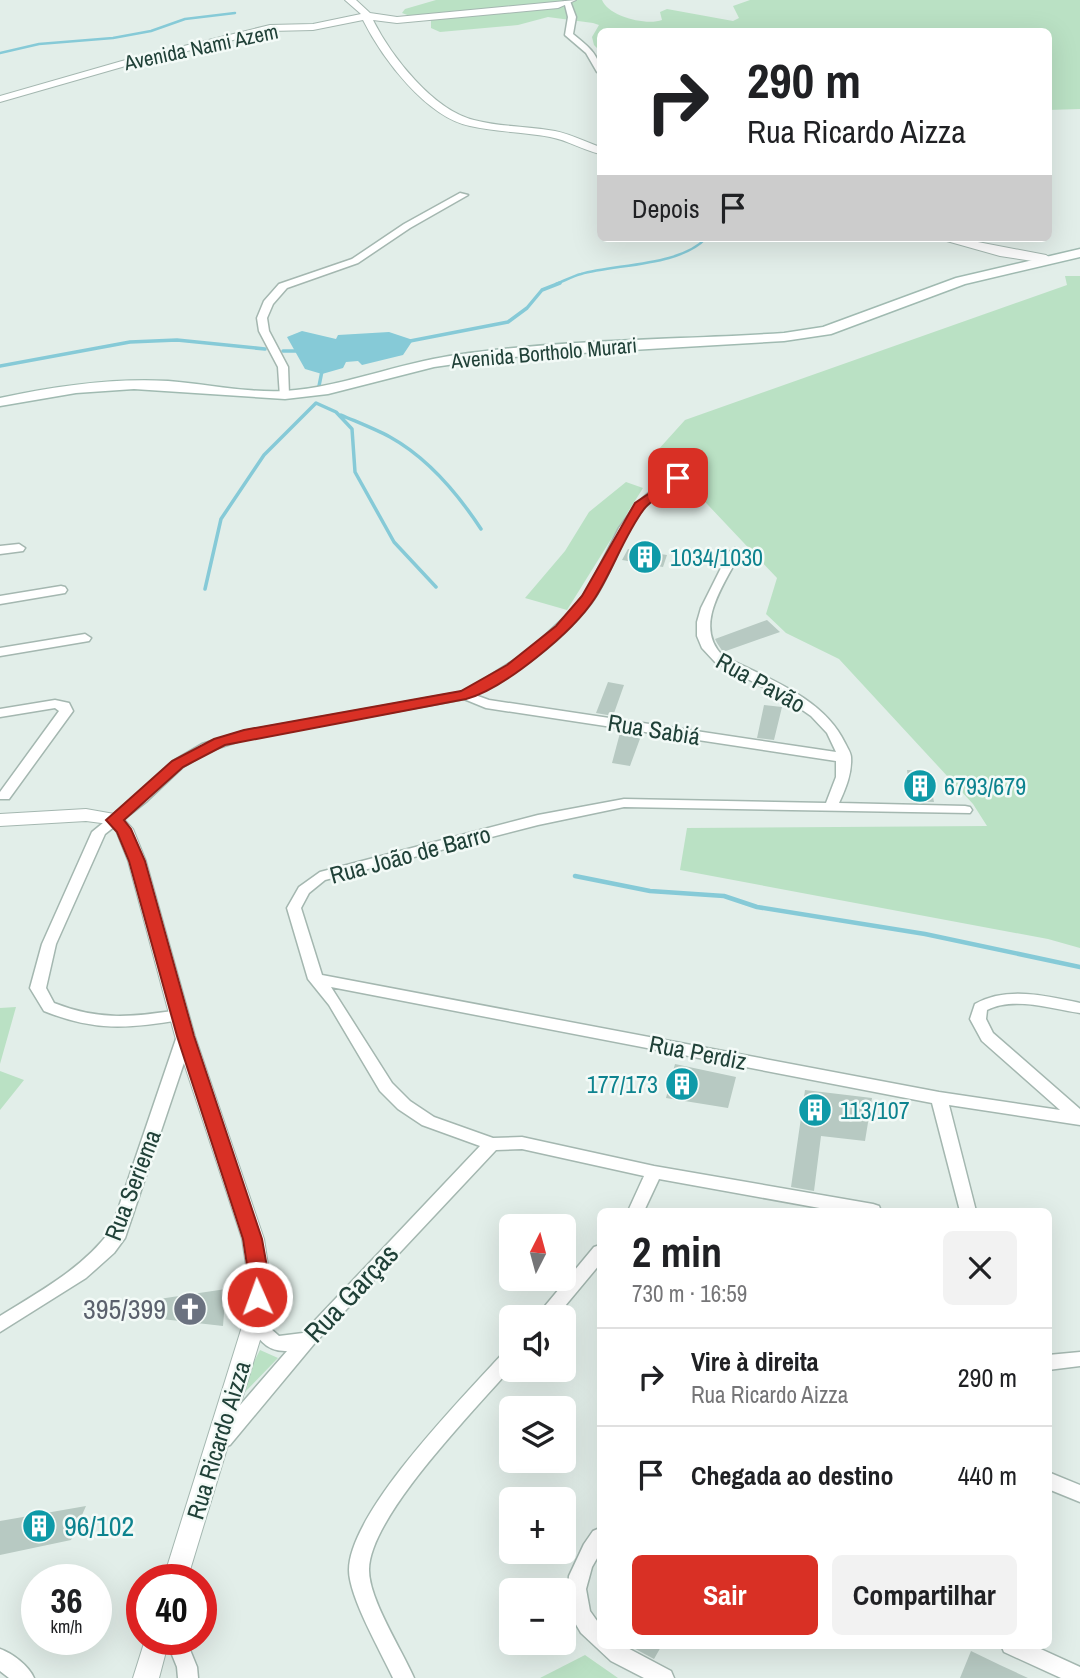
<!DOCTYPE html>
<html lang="pt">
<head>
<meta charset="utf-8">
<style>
	body { margin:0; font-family:"Archivo Narrow",sans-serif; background:#f2f2f2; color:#202124; height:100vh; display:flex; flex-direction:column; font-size:26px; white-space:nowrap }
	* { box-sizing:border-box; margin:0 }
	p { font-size:23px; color:#757577 }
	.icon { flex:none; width:38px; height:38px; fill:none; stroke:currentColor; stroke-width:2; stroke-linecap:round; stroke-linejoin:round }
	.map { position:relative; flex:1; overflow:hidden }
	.drawer { position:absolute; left:597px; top:1208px; width:455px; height:441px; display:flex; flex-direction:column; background:#fff; border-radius:10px; box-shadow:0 7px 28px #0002 }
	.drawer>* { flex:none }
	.top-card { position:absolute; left:597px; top:28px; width:455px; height:214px; border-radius:10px; box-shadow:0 7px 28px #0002; background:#fff; color:#202124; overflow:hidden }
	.needle { width:46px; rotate:6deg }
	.fabs { position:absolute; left:499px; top:1214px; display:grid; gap:14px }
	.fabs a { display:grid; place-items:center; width:77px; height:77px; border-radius:10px; background:#fff; box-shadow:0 7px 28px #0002; font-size:35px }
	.speed { position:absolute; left:21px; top:1564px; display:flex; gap:14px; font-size:35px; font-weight:700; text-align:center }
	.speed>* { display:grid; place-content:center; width:91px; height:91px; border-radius:50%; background:#fff; box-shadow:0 7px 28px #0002; line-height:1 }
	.speed small { font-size:18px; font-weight:400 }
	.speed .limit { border:10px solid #d22; background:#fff; color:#111 }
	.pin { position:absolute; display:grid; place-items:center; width:60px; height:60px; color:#fff; margin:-30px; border-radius:14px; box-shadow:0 4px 10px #0006 }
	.me { position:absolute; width:77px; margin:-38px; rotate:358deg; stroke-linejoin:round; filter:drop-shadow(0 0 5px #0008) }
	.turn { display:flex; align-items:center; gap:24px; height:147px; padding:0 35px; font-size:32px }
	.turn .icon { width:91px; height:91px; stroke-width:2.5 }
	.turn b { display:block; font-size:49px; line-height:60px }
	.then { display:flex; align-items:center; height:66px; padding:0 35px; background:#0003; gap:14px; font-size:26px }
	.round { display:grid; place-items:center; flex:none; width:74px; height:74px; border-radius:10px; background:#f2f2f2 }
	.overview { display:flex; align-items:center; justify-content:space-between; height:119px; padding:0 35px }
	h1 { font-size:42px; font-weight:700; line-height:52px }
	.primary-button { display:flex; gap:14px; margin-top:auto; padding:14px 35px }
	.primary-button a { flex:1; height:80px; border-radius:10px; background:#d93025; color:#fff; font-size:28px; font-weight:700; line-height:80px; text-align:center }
	.primary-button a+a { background:#f2f2f2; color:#202124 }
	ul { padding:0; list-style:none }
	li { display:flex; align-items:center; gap:21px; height:98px; padding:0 35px; border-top:2px solid #e0e0e0 }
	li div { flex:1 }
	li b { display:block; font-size:26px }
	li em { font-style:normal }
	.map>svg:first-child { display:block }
</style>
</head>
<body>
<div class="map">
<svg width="1080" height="1678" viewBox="0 0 1080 1678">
	<rect width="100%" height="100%" fill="#e2eee9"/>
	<path fill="#bae1c4" d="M 436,0 L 602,0 C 608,16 646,26 662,20 L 660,12 L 667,9 L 733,21 L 739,18 L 733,6 L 750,0 L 1080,0 L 1080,109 L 1048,110 L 1048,32 L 600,32 L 600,51 L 594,45 L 592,37 L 599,25 L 593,23 L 548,17 L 518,25 L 440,32 L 431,28 L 431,14 L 410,16 L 402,13 L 405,9 Z
		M 1065,276 L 1080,276 L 1080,948 L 1048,939 L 680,870 L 687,828 L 987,826 L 973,804 L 839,659 L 786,633 L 766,614 L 777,578 L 657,451 L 685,420 L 1067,285 Z
		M 626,482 L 643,488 L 567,610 L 525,598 L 565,551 L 589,512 Z
		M 16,1007 L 0,1064 L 0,1008 Z
		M 0,1071 L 24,1080 L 0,1110 Z
		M 260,1350 L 278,1358 L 245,1392 L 242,1385 Z
		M 585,1655 L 618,1678 L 540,1678 Z"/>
	<path fill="#86cad7" d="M 302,331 L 336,339 L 338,335 L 389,332 L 413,340 L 403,355 L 362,365 L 358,361 L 346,362 L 343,368 L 322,374 L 305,369 L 287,337 Z"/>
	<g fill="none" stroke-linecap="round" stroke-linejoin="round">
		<path stroke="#86cad7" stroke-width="2.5" d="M 0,53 L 39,44 L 113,38 L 151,31 L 185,19 L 235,13
			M 556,284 C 564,281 573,276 581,274 C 616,264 681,266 706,238"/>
		<path stroke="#86cad7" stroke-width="3.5" d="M 410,341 L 508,322 L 527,308 L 542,290 L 560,283
			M 283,351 L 297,351
			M 0,366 L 130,342 L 177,340 L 265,349
			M 319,386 L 322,371
			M 341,415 C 357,422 375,429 390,437 C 428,458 458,494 481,529
			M 205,589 L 221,519 L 264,455 L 316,403 L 336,412 L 352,429 L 355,472 L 394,542 L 436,587"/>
		<path stroke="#86cad7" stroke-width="4.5" d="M 575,876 L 650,891 L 724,896 L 757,907 L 925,934 L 1080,967"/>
	</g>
	<path fill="#b7c9c2" d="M 628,549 L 667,555 L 663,567 L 622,560 Z
		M 767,620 L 780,632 L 723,652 L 717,643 L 715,639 Z
		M 608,682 L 624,685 L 613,716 L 596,713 Z
		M 764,705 L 782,707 L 774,740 L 757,738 Z
		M 620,733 L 641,736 L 630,766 L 612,763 Z
		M 907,770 L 928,771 L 934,802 L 911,801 Z
		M 675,1064 L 736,1077 L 728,1108 L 666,1098 Z
		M 805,1090 L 872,1098 L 865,1141 L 821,1136 L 814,1191 L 791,1187 Z
		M 226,1289 L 223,1326 L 153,1318 L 159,1299 Z
		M 86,1506 L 71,1540 L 0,1555 L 0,1521 Z
		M 628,1645 L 662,1645 L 654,1659 Z
		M 971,1651 L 1000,1665 L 1028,1678 L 960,1678 Z"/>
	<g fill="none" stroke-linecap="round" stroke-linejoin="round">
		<g stroke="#a4b7b0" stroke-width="3">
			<path id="minor" d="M 564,1 L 570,1 L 576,17 L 573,34 C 586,45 600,54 600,72 L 597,72 L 586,53 L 565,35 L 568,17 Z
				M 460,193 L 468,195 L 410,228 L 358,263 L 287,288 L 273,304 L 267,318 L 269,331 L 288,367 L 289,395 L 288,397 L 280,397 L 278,367 L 259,331 L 257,318 L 264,301 L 279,284 L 352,259 L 404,224 Z
				M 678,475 L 682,476 L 682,480 C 670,488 657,495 647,505 C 621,532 614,572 592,602 C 562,642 519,672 475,695 L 489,700 L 836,752 L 827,733 L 811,716 L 788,700 L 715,662 L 702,648 L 697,636 L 697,622 L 701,608 L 729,552 L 735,548 L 741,552 C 725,583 692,626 723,656 C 766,678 823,697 845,743 C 847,747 851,753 851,757 C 852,773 846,788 839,803 L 965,806 L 970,807 L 972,810 L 970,813 L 624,807 L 538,825 L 325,880 L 309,893 L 301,908 L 322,975 L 939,1092 L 1060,1110 L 982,1041 L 970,1019 L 975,1004 C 1007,986 1046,996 1080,1003 L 1080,1013 C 1053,1009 1013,996 987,1010 L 986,1019 L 993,1033 L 1080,1109 L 1080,1125 L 949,1105 L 976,1211 L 960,1211 L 932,1103 L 331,987 L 392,1083 L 410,1101 L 434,1117 L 493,1138 L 522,1137 L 654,1166 L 873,1204 L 879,1206 L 881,1211 L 836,1211 L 659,1179 L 644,1211 L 628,1211 L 644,1176 L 522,1149 L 496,1150 L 314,1344 L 230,1445 L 223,1447 L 216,1445 L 214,1439 L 216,1433 L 287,1351 C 264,1352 256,1336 247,1317 L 250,1312 L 256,1310 L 262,1312 L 271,1329 L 279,1336 L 303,1333 L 480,1146 L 422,1125 L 398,1109 L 380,1091 L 329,1005 L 308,979 L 287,908 L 299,887 L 320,872 L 538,815 L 624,799 L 826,803 L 836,777 L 836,761 L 486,708 L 464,699 L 246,739 L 212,750 L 183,767 L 147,801 L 105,834 L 56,944 L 46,988 L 54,1003 C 99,1021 133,1017 179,1010 L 184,1011 L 187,1015 L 184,1019 L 179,1020 C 128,1029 93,1031 44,1011 L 30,988 L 42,944 L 92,832 L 137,795 L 173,761 L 202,744 L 244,731 L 461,692 L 478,683 L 527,652 L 570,612 L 588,589 L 619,528 L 636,504 L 654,488 Z
				M 19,544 L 25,548 L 23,551 L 0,554 L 0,546 Z
				M 61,586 L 65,587 L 67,590 L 65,593 L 0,604 L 0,596 Z
				M 85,634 L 91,638 L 89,641 L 0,656 L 0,648 Z
				M 55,700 L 69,703 L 73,711 L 9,799 L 0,799 L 0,792 L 59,711 L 55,708 L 0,717 L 0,709 Z
				M 185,1030 L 190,1032 L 193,1036 L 125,1238 L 114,1253 L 86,1278 L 0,1332 L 0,1316 C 40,1291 82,1269 111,1230 L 177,1036 L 180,1032 Z
				M 600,1245 L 600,1264 L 555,1318 L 535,1318 L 594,1247 Z
				M 511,1349 L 511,1368 C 475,1410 370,1516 369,1569 C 368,1598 402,1650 414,1678 L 393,1678 C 381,1652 349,1597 349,1570 C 349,1512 465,1395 505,1351 Z
				M 1080,1352 L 1080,1366 L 1048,1370 L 1048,1355 Z
				M 1048,1472 L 1080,1485 L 1080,1502 L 1048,1489 Z
				M 600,1528 L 600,1553 L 592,1567 L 586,1589 L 590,1611 L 600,1625 L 600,1645 L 622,1645 L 671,1671 L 674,1678 L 644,1678 L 611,1661 L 581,1633 L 574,1621 L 567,1601 L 569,1576 L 584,1544 L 593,1531 Z
				M 166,1640 L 186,1640 L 197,1667 L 198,1678 L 178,1678 L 177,1667 Z
				M 1001,1645 L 1032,1645 L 1080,1667 L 1080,1678 L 1061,1678 L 1004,1652 Z
				M 0,1649 C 12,1653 29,1666 34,1678 L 9,1678 L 0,1671 Z"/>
		</g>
		<g stroke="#a4b7b0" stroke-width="2">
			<path id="tertiary" d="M 345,0 L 356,0 L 370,13 L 397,17 L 576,0 L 558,8 L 397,23 L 373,20 C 391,56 433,110 474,120 C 500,127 528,126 555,131 C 570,134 586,142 600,147 L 600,154 C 583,150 567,140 550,137 C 524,132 496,132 470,126 C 426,117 382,58 363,20 L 313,30 L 270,31 L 129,65 L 0,102 L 0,96 L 122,61 L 270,25 L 313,24 L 361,14 Z
				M 936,238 L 957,238 L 1046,255 L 1052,259 L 1046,263 L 1000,256 Z
				M 86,809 L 120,815 L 133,829 L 146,861 L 195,1036 L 264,1239 L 270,1278 L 267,1317 L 187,1580 L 163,1580 L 245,1317 L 248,1278 L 242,1239 L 175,1036 L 128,861 L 116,831 L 109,824 L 86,821 L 0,826 L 0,814 Z
				M 145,1640 L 169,1640 L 159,1678 L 133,1678 Z"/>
		</g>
		<g stroke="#a0bab1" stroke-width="3">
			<path id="secondary" d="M 1080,249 L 1080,257 L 965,284 L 831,334 L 784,341 L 497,358 L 434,367 L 328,394 L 285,399 L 134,389 L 76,393 L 0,406 L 0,398 C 56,386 112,378 168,381 C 207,384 246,393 285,391 C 343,387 398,363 456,355 C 564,339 675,340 784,333 L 823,327 L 956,278 Z"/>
		</g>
		<use href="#minor" fill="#fff" fill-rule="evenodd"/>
		<use href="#tertiary" fill="#fff" fill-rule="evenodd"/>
		<use href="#secondary" fill="#fff" fill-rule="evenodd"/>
	</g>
	<path fill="#d93025" stroke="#8d1f18" stroke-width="2" d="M 678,474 L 685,478 L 683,480 C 671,489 653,498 644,509 C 624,536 613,570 595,598 C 573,632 504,689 466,699 L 225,745 L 183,767 L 124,820 L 131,829 L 145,861 L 194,1036 L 262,1239 L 269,1278 L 264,1303 L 257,1305 L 250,1303 L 248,1297 L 249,1278 L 243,1239 L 177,1036 L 129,861 L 117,832 L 106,820 L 172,761 L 214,739 L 244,730 L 461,691 L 507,665 L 556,626 L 582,596 L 635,503 Z"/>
	<defs>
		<g id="building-disc" transform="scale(1.75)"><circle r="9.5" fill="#0f9aa8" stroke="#f3faf7"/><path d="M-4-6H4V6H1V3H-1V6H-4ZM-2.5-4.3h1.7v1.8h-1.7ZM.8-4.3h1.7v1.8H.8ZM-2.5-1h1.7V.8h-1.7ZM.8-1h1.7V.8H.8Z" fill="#fff"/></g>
		<g id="church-disc" transform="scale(1.75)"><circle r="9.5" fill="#6b7280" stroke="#f3faf7"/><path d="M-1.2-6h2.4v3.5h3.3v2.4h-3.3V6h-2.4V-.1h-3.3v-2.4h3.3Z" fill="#fff"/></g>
	</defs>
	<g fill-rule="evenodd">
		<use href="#building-disc" x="645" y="557"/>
		<use href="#building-disc" x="920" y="786"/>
		<use href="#building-disc" x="682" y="1084"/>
		<use href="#building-disc" x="815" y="1110"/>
		<use href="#church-disc" x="190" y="1309"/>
		<use href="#building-disc" x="39" y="1526"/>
	</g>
	<g text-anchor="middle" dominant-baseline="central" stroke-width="5" stroke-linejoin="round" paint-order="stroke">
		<g font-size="21" fill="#204138" stroke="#f3faf7">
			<text transform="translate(201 47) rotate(-12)">Avenida Nami Azem</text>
			<text transform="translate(544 353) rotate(-5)">Avenida Bortholo Murari</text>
		</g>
		<g font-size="24" fill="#0d838f" stroke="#f3faf7" text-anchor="start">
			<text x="670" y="557">1034/1030</text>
			<text x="944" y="786">6793/679</text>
			<text x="658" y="1084" text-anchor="end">177/173</text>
			<text x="840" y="1110">113/107</text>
		</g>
		<g font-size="24" fill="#204138" stroke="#f3faf7">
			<text transform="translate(761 682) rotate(29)">Rua Pavão</text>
			<text transform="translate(654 729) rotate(9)">Rua Sabiá</text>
			<text transform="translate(410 854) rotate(-15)">Rua João de Barro</text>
			<text transform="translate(698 1052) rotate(11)">Rua Perdiz</text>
			<text transform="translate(132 1185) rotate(-69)">Rua Seriema</text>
			<text transform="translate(218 1440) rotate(-73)">Rua Ricardo Aizza</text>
		</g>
		<g font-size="28" fill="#204138" stroke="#f3faf7">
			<text transform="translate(351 1293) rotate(-47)">Rua Garças</text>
		</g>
		<g font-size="28" fill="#5b616d" stroke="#f3faf7" text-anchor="end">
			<text x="166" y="1309">395/399</text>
		</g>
		<g font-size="28" fill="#0d838f" stroke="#f3faf7" text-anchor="start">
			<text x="64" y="1526">96/102</text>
		</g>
	</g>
</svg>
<div class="fabs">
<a><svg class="needle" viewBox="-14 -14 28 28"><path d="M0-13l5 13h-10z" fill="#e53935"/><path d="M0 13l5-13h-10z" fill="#757577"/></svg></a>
<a><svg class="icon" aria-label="sound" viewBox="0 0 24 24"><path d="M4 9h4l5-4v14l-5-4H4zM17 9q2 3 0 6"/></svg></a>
<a><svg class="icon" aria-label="layers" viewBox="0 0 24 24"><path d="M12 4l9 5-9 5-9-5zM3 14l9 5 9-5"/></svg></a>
<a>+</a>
<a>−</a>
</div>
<div class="speed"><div>36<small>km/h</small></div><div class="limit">40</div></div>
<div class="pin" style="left:678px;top:478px;background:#d93025"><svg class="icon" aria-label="arrive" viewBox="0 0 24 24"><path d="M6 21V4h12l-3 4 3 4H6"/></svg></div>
<svg class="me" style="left:257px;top:1297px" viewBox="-20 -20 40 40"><circle r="17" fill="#d93025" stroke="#fff" stroke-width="3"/><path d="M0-11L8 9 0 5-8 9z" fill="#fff"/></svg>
<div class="top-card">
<div class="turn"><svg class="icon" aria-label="right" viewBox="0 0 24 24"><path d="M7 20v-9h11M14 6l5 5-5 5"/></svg><div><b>290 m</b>Rua Ricardo Aizza</div></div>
<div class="then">Depois<svg class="icon" aria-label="arrive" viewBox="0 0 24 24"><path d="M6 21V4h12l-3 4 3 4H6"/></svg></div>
</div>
<section class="drawer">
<div class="overview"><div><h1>2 min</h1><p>730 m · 16:59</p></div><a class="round"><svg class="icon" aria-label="close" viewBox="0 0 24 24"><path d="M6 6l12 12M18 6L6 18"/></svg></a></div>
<ul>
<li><svg class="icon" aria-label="right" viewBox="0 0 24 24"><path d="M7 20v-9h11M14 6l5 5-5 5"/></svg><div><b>Vire à direita</b><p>Rua Ricardo Aizza</p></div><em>290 m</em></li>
<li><svg class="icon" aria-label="arrive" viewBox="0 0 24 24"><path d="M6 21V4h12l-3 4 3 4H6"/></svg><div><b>Chegada ao destino</b></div><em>440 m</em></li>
</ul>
<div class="primary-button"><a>Sair</a><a>Compartilhar</a></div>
</section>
</div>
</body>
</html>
